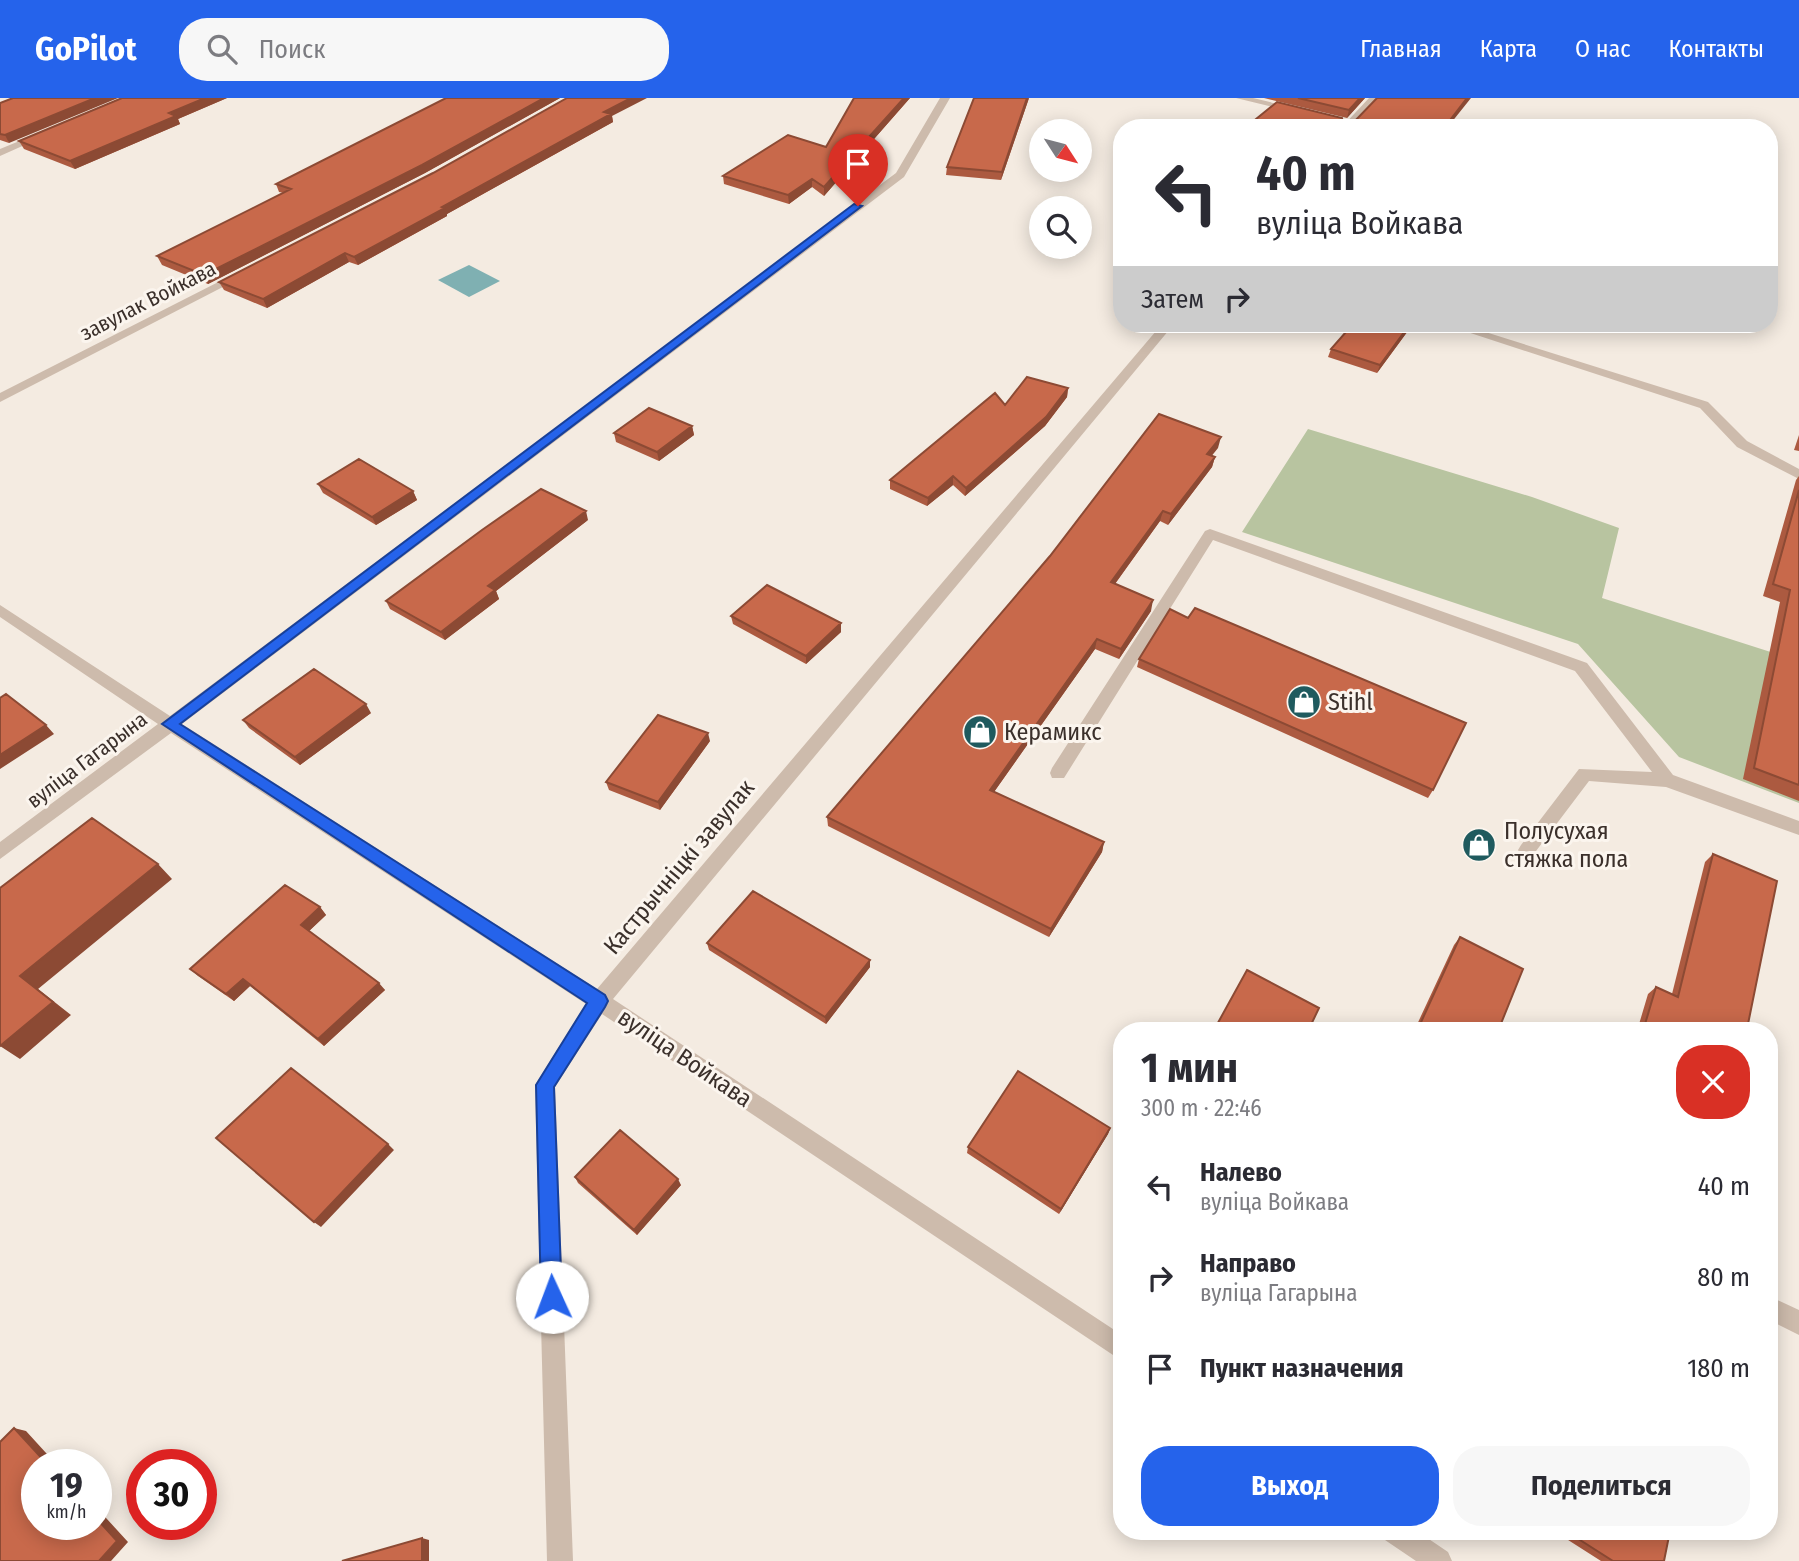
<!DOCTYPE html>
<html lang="ru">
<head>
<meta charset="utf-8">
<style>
	body { margin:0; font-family:"Fira Sans Condensed",sans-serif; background:#f7f7f7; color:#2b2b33; height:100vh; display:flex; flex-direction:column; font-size:26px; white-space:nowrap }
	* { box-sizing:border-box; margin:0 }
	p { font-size:23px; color:#7c7c81 }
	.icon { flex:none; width:38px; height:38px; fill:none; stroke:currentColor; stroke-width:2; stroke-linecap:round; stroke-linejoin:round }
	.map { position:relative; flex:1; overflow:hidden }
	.drawer { position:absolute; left:1113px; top:924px; width:665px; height:518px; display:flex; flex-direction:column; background:#fff; border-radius:28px; box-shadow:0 4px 18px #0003 }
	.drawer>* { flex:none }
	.guide { position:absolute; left:1113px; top:21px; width:665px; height:214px; border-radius:28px; box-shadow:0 4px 18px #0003; background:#fff; color:#2b2b33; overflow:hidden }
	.needle { width:46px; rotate:126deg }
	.controls { position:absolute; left:1029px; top:21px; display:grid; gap:14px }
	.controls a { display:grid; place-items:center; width:63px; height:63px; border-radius:50%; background:#fff; box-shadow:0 4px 18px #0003; font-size:35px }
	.speed { position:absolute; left:21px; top:1351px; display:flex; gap:14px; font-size:35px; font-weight:700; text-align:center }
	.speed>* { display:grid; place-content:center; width:91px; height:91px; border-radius:50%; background:#fff; box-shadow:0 4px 18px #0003; line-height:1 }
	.speed small { font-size:18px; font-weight:400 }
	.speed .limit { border:10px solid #d22; background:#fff; color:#111 }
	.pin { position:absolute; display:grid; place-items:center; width:60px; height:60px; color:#fff; margin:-72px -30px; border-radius:50% 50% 50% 0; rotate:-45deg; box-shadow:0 0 7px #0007 }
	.pin .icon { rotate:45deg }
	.me { position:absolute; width:77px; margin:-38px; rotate:358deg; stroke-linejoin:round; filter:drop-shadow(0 0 5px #0008) }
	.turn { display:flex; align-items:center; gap:24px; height:147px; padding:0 28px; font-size:32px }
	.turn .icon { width:91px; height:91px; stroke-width:2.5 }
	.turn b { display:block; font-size:49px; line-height:60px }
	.then { display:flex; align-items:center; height:66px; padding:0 28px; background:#0003; gap:14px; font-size:26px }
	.round { display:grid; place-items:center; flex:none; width:74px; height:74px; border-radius:28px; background:#f7f7f7 }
	.head { display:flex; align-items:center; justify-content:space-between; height:119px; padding:0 28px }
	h1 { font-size:42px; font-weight:700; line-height:52px }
	.action { display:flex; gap:14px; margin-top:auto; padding:14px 28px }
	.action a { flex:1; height:80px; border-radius:28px; background:#2563eb; color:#fff; font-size:28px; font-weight:700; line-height:80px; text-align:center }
	.action a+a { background:#f7f7f7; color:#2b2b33 }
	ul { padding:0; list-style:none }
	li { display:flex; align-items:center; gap:21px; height:91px; padding:0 28px }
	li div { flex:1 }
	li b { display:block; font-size:26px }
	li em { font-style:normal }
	header { display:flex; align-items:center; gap:42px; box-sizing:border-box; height:98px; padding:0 35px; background:#2563eb; color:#fff }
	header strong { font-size:33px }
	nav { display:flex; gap:38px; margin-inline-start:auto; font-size:24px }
	.search { width:490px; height:63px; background:#f7f7f7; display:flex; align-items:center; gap:18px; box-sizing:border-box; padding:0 24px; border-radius:28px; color:#7c7c81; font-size:26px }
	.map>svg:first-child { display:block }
</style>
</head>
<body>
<header>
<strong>GoPilot</strong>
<div class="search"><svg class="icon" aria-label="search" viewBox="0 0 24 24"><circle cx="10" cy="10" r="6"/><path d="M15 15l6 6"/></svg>Поиск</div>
<nav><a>Главная</a><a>Карта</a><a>О нас</a><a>Контакты</a></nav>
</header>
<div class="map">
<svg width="1799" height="1463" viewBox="0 0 1799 1463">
	<rect width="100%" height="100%" fill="#f4ebe1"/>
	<path fill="#b8c4a0" d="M 1308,331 L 1532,399 L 1619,430 L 1602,500 L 1799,563 L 1799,705 L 1679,659 L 1578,546 L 1242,434 Z"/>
	<path fill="#7fb0b2" d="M 469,167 L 500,183 L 469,199 L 438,182 Z"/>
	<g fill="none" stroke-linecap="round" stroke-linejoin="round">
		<path fill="#cdbbac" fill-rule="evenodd" d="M 1236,0 L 1253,0 L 1356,25 L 1351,28 Z
			M 1210,431 L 1587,565 L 1673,677 L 1799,723 L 1799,737 L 1666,689 L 1589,683 L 1533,757 L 1521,757 L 1518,752 L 1521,747 L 1579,671 L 1652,674 L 1575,573 L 1213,442 L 1064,680 L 1052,680 L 1050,675 L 1052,670 L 1205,433 Z
			M 1769,1198 L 1799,1212 L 1799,1237 L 1769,1222 Z"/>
		<path fill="#cdbbac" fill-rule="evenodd" d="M 940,0 L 950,0 L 904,79 L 182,626 L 597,891 L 1162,226 L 1174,226 L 613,901 L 1122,1237 L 1122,1263 L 602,916 L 555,989 L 573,1463 L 547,1463 L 535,987 L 586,906 L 171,635 L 0,761 L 0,744 L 158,626 L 0,519 L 0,507 L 170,618 L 896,75 Z
			M 1369,0 L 1379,0 L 1351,30 L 1341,30 Z
			M 39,35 L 47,37 L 0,58 L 0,51 Z
			M 238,174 L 248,176 L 0,304 L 0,295 Z
			M 1443,226 L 1460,226 L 1708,304 L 1747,343 L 1799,371 L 1799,381 L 1737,349 L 1700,310 Z
			M 1381,1433 L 1417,1433 L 1448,1454 L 1452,1463 L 1416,1463 L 1385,1442 Z"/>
	</g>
	<path fill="#ac5a40" d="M 122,0 L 227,0 L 178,21 L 180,26 L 75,71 L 24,51 L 19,43 Z
		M 446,0 L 560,0 L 425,75 L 208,186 L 162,167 L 157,158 L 284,95 L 279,94 L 276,86 Z
		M 854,0 L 910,0 L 824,98 L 812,89 L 789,106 L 724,86 L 723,78 L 826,49 Z
		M 1029,0 L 1001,82 L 946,77 L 947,69 Z
		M 1264,0 L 1365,0 L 1347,20 Z
		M 0,5 L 9,45 L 0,42 Z
		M 612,18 L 613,24 L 447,116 L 447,118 L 358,167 L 349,164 L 267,210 L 224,192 L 219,184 L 433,75 Z
		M 1413,226 L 1377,275 L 1328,259 L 1331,251 Z
		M 1068,290 L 1067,299 L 1045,328 L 965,398 L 953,387 L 927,408 L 890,391 L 890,382 L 1005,307 Z
		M 692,328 L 694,337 L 659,363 L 616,344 L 614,335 Z
		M 1799,337 L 1799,353 L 1794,352 Z
		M 1218,350 L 1211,358 L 1215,359 L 1212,369 L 1168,427 L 1160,423 L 1115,486 L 1151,513 L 1119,561 L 1095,551 L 994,694 L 1104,744 L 1102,754 L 1049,839 L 828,728 L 827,719 Z
		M 1799,378 L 1799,703 L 1743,681 L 1780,504 L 1763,498 L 1796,382 Z
		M 318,386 L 413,393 L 417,402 L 376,427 L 323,395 Z
		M 588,422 L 496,493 L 499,501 L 445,542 L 390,511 L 386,503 Z
		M 731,518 L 841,525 L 841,534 L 806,566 L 733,526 Z
		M 1139,561 L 1433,692 L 1428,700 L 1137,569 Z
		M 371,615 L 300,667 L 249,630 L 243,622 Z
		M 710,643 L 660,712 L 609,692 L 606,684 Z
		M 1713,756 L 1747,931 L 1751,933 L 1637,933 L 1648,896 L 1656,889 L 1672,896 L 1705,764 Z
		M 320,809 L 326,817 L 309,833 L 385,892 L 324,948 L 250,888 L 234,903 L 198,878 L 190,871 Z
		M 1460,839 L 1498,933 L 1414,933 L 1454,847 Z
		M 707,845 L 870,862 L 870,869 L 826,926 L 709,852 Z
		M 1110,1030 L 1108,1036 L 1059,1116 L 967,1055 L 968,1049 Z
		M 575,1079 L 681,1087 L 637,1137 L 578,1085 Z
		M 1554,1433 L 1670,1433 L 1664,1463 L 1601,1463 Z"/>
	<path fill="#8c4a34" d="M 95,0 L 118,0 L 9,45 L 5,37 Z
		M 205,0 L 227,0 L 178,21 L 180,26 L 75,71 L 70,63 L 169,15 Z
		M 544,0 L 560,0 L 425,75 L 208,186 L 204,177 Z
		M 631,0 L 647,0 L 612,18 L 613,24 L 447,116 L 447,118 L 358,167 L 354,159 L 604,14 Z
		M 904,0 L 910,0 L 824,98 L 824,89 Z
		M 1027,0 L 1029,0 L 1001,82 L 1002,74 Z
		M 1360,0 L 1365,0 L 1347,20 L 1349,12 Z
		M 1467,0 L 1471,0 L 1447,30 L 1444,30 Z
		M 812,81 L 812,89 L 789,106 L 788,97 Z
		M 345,155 L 349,164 L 267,210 L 263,201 Z
		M 1410,226 L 1413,226 L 1377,275 L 1380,267 Z
		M 1068,290 L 1067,299 L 1045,328 L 965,398 L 966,390 Z
		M 692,328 L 694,337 L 659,363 L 657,354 Z
		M 1221,339 L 1218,350 L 1205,366 L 1207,356 Z
		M 1215,359 L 1212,369 L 1168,427 L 1171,416 Z
		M 953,378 L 953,387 L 927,408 L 928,400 Z
		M 413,393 L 417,402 L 376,427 L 372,419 Z
		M 586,413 L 588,422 L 496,493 L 499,501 L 445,542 L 441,534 L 488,488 Z
		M 1163,413 L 1160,423 L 1109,494 L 1111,484 Z
		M 1153,502 L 1151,513 L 1119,561 L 1121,551 Z
		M 841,525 L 841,534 L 806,566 L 806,558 Z
		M 1097,541 L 1095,551 L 989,701 L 990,692 Z
		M 366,606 L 371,615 L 300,667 L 295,659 Z
		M 46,627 L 54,636 L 0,671 L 0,657 Z
		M 708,635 L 710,643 L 660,712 L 658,704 Z
		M 1104,744 L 1102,754 L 1049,839 L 1051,831 Z
		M 158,766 L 172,781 L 38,891 L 71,917 L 20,961 L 0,948 L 20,878 Z
		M 320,809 L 326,817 L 308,834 L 301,827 Z
		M 870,862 L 870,869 L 826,926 L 825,919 Z
		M 243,881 L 250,888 L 234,903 L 226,896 Z
		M 379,885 L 385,892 L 324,948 L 318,941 Z
		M 1110,1030 L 1108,1036 L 1059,1116 L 1061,1111 Z
		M 388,1046 L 394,1052 L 321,1129 L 314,1124 Z
		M 678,1081 L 681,1087 L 637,1137 L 634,1132 Z
		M 14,1330 L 26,1333 L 57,1367 L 48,1367 Z
		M 96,1409 L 128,1444 L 111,1463 L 99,1463 Z
		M 422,1440 L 429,1442 L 429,1463 L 422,1463 Z"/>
	<path fill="#c8694b" stroke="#8c4a34" stroke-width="2" d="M 13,0 L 95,0 L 5,37 L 0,36 L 0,5 Z
		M 122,0 L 205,0 L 169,15 L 176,18 L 70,63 L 19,43 Z
		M 446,0 L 544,0 L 422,67 L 204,177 L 157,158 L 291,91 L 276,86 Z
		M 567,0 L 631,0 L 604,14 L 611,16 L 442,109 L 445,110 L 354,159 L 345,155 L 263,201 L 219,184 L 433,75 Z
		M 854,0 L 904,0 L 824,89 L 812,81 L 788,97 L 723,78 L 788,37 L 826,49 Z
		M 974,0 L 1027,0 L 1002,74 L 947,69 Z
		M 1298,0 L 1360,0 L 1349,12 Z
		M 1377,0 L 1467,0 L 1444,30 L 1245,30 L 1277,4 L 1342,20 L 1343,25 L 1353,25 Z
		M 1353,226 L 1410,226 L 1380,267 L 1331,251 Z
		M 1027,279 L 1068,290 L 1046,319 L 966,390 L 953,378 L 928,400 L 890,382 L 995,295 L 1005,307 Z
		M 649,310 L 692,328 L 657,354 L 614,335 Z
		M 1159,316 L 1221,339 L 1207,356 L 1215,359 L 1171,416 L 1163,413 L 1111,484 L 1153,502 L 1121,551 L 1097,541 L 990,692 L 1104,744 L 1051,831 L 827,719 L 1050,458 Z
		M 359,361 L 413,393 L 372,419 L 318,386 Z
		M 541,391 L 586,413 L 488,488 L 495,492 L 441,534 L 386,503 L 482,432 Z
		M 1799,392 L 1799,687 L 1754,670 L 1790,492 L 1773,486 Z
		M 767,487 L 841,525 L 806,558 L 731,518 Z
		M 1195,510 L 1466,625 L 1433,692 L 1139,561 L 1170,511 L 1188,520 Z
		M 314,571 L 366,606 L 295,659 L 243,622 Z
		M 6,596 L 46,627 L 0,657 L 0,600 Z
		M 658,617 L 708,635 L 658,704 L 606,684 Z
		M 92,720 L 158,766 L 20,878 L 53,904 L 0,948 L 0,790 Z
		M 1713,756 L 1777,783 L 1747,931 L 1751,933 L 1643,933 L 1656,889 L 1678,899 Z
		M 285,787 L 320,809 L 301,827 L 379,885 L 318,941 L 243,881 L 226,896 L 190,871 Z
		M 753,793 L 870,862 L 825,919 L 707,845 Z
		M 1460,839 L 1523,871 L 1498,933 L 1417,933 Z
		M 1247,872 L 1319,910 L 1308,933 L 1214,932 Z
		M 291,970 L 388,1046 L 314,1124 L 216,1040 Z
		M 1018,973 L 1110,1030 L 1061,1111 L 968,1049 Z
		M 620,1032 L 678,1081 L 634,1132 L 575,1079 Z
		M 14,1330 L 48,1367 L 37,1367 L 37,1426 L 96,1426 L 96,1420 L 117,1443 L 99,1463 L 0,1463 L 0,1344 Z
		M 1566,1433 L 1670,1433 L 1664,1463 L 1613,1463 Z
		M 422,1440 L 422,1463 L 342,1463 Z"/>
	<path fill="#2563eb" stroke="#184099" stroke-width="2" d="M 854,106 L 862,108 L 180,626 L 605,897 L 608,903 L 605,909 L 554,989 L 562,1199 L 559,1206 L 552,1209 L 544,1206 L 541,1199 L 536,987 L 587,905 L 162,626 Z"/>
	<defs>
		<g id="shop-disc" transform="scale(1.75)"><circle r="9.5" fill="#1f5a5e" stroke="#fbf5ee"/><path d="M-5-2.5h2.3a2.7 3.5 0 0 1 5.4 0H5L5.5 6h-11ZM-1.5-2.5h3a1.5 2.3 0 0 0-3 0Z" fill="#fff"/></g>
	</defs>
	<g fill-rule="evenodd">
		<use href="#shop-disc" x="1304" y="604"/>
		<use href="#shop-disc" x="980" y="634"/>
		<use href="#shop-disc" x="1479" y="747"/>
	</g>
	<g text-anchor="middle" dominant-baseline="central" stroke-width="6" stroke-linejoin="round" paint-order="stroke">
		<g font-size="21" fill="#3b302b" stroke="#fbf5ee">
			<text transform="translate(148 203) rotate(-27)">завулак Войкава</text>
			<text transform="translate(87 662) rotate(-37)">вуліца Гагарына</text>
		</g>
		<g font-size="24" fill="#3b302b" stroke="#fbf5ee" text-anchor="start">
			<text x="1328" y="604">Stihl</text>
			<text x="1004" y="634">Керамикс</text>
			<text x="1504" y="733">Полусухая<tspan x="1504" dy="28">стяжка пола</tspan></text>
		</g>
		<g font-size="24" fill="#3b302b" stroke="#fbf5ee">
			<text transform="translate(679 769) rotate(-50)">Кастрычніцкі завулак</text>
			<text transform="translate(685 960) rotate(34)">вуліца Войкава</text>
		</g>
	</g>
</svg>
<div class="controls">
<a><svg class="needle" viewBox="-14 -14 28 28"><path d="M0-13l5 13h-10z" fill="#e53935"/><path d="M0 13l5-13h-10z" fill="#7c7c81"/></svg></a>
<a><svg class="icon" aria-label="search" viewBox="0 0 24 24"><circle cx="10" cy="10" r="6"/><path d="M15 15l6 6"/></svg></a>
</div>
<div class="speed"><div>19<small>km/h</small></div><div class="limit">30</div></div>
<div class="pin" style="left:858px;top:108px;background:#d93025"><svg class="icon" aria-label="arrive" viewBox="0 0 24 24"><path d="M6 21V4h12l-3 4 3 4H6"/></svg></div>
<svg class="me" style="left:552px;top:1199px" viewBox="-20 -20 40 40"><circle r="19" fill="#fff"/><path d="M0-13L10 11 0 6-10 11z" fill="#2563eb"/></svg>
<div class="guide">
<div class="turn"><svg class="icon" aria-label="left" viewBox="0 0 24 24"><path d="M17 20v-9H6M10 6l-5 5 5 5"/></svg><div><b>40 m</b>вуліца Войкава</div></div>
<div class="then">Затем<svg class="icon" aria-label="right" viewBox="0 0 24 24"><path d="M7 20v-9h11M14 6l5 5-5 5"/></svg></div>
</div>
<section class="drawer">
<div class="head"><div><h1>1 мин</h1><p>300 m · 22:46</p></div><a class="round" style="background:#d93025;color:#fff"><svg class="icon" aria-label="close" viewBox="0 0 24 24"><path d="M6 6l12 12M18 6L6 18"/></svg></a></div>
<ul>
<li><svg class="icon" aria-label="left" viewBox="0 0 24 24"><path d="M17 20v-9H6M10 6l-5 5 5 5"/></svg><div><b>Налево</b><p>вуліца Войкава</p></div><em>40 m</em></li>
<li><svg class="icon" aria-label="right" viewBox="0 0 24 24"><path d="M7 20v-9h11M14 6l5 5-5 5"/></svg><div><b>Направо</b><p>вуліца Гагарына</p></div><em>80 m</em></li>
<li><svg class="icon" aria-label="arrive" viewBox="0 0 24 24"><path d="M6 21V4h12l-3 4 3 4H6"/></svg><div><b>Пункт назначения</b></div><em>180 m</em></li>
</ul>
<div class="action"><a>Выход</a><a>Поделиться</a></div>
</section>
</div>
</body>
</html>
